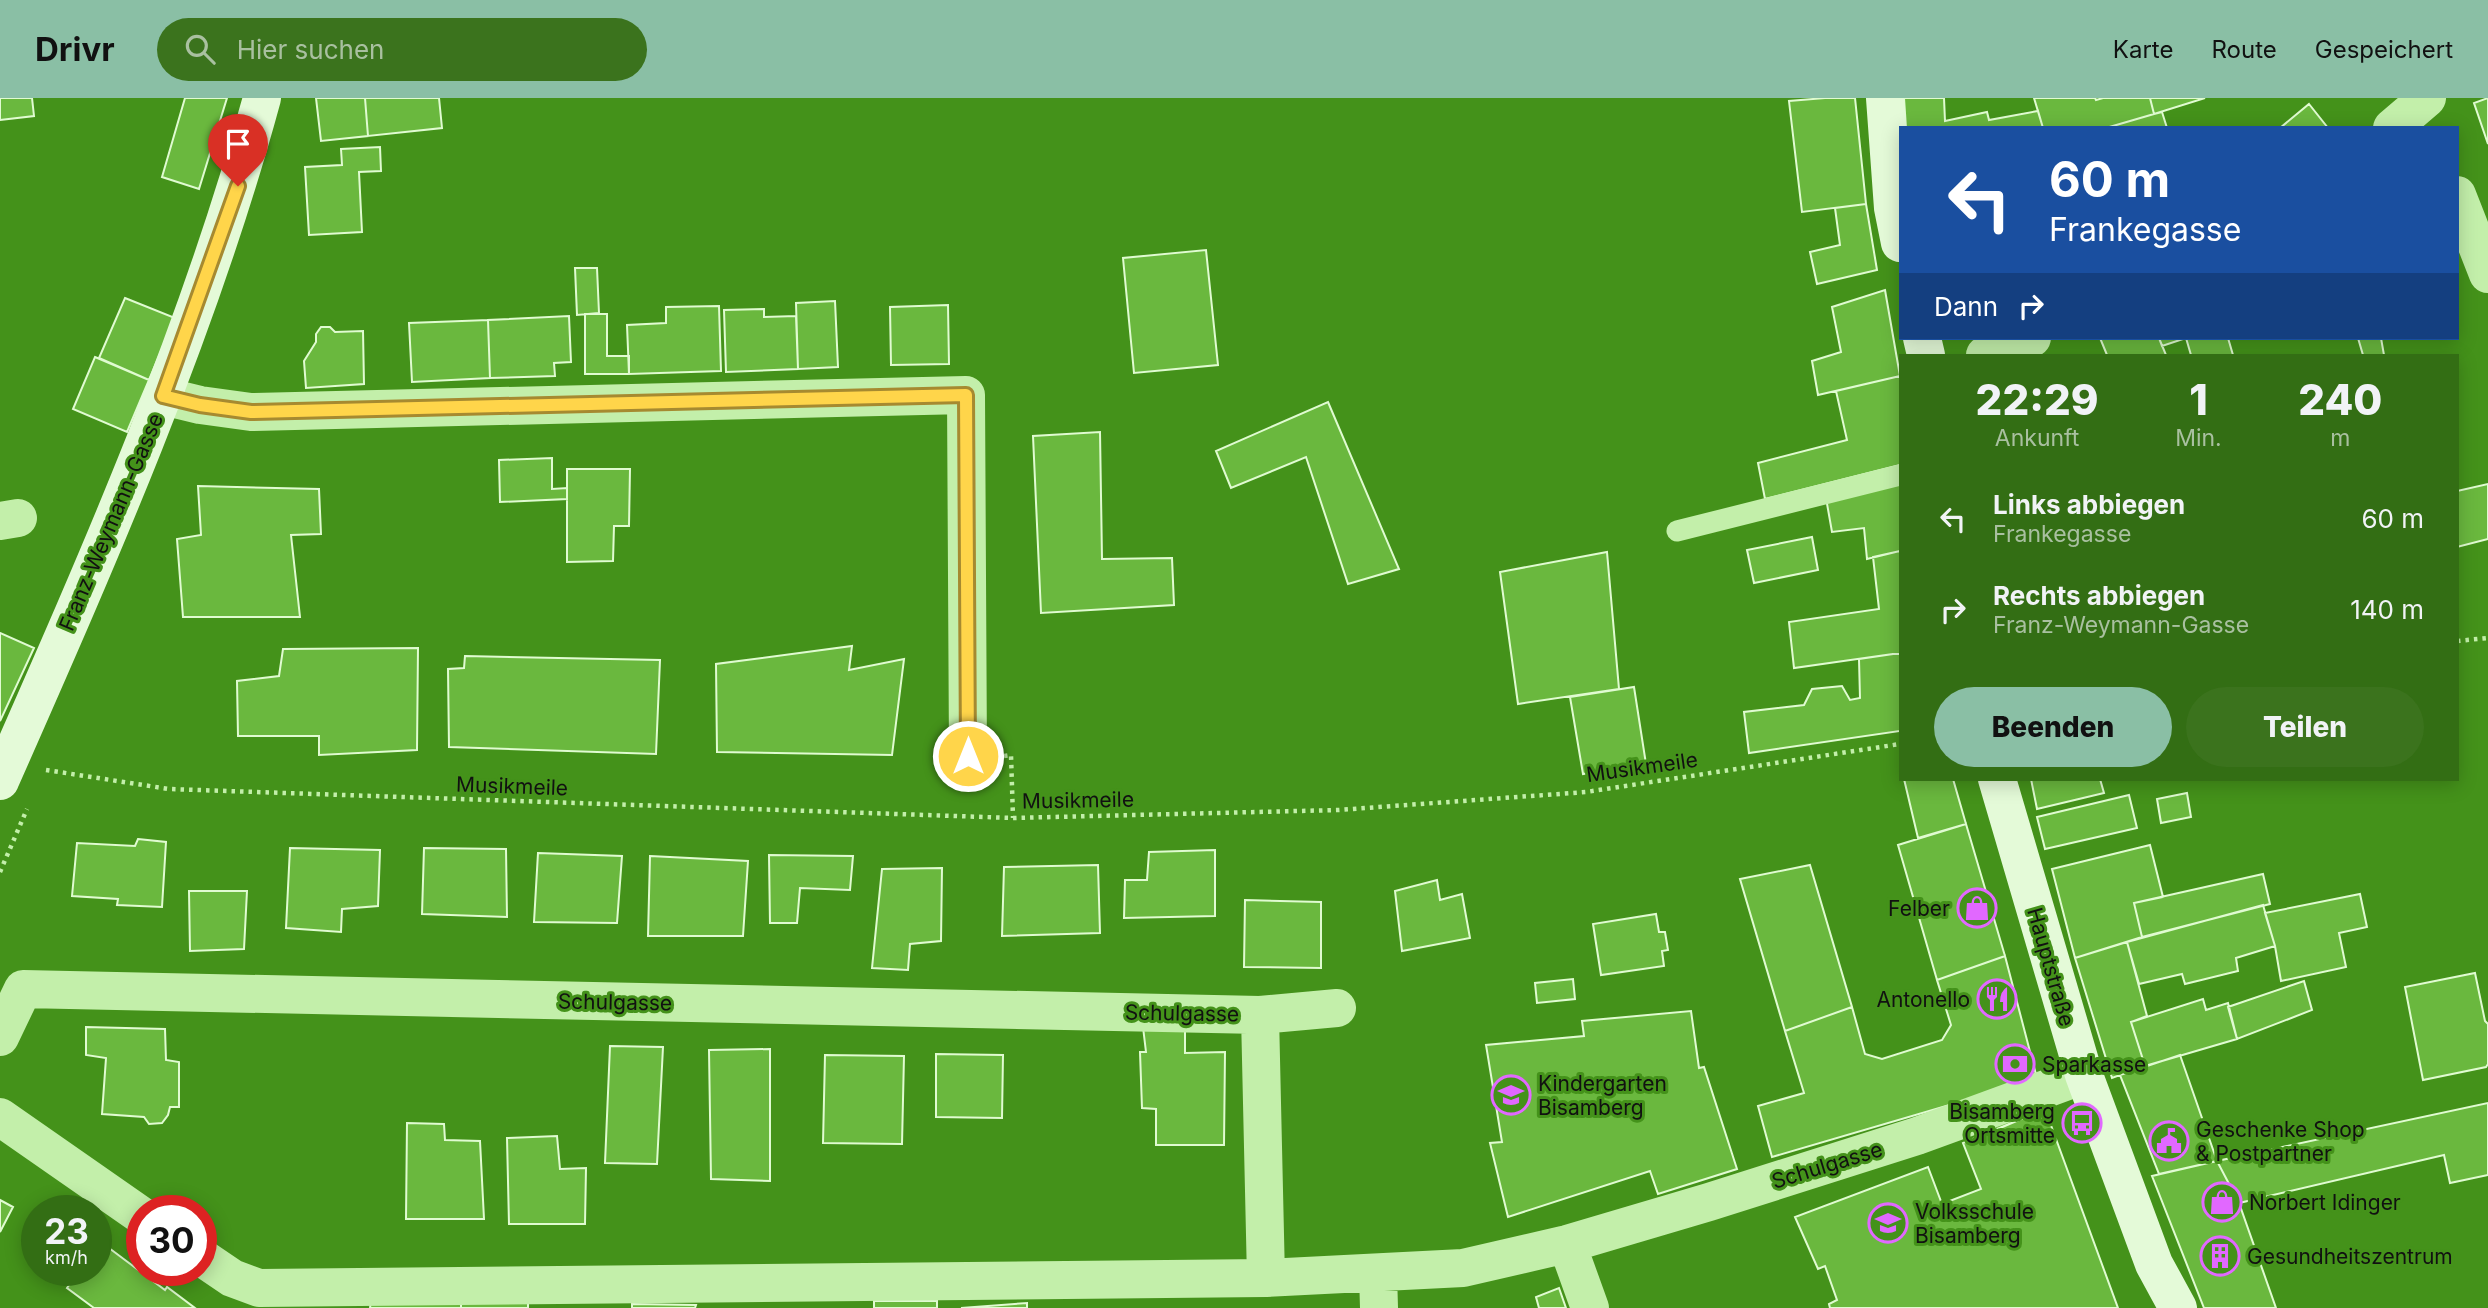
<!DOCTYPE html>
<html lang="de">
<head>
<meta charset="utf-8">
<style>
	body { margin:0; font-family:Inter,sans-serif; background:#3b731d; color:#f1f3f6; height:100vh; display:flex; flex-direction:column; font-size:26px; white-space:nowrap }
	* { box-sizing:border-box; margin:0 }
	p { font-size:23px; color:#a9c0a0 }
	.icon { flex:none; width:38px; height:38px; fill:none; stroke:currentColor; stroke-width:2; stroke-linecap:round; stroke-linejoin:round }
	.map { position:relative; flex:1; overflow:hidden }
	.side { position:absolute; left:1899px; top:256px; width:560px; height:427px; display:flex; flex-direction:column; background:#336e14; border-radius:0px; box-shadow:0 4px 18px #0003 }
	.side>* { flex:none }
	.hud { position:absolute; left:1899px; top:28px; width:560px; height:214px; border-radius:0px; box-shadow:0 4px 18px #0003; background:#1a4fa0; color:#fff; overflow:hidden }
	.speed { position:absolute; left:21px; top:1097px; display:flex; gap:14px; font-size:35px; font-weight:700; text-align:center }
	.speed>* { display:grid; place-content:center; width:91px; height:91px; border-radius:50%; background:#336e14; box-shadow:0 4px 18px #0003; line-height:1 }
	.speed small { font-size:18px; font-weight:400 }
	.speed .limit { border:10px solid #d22; background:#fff; color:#111 }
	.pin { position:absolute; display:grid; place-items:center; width:60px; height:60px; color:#fff; margin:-72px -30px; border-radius:50% 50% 50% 0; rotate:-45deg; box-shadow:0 0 7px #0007 }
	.pin .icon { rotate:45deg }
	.me { position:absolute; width:77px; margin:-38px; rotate:0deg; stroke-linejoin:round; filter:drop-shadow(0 0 5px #0008) }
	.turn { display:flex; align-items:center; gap:24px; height:147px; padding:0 35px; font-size:32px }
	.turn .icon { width:91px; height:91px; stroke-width:2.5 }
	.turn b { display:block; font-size:49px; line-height:60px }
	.then { display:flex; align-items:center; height:66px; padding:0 35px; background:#0003; gap:14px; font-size:26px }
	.eta { display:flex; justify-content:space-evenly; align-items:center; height:119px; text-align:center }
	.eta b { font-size:42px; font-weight:800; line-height:49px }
	.cta { display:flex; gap:14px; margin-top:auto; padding:14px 35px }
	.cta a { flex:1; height:80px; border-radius:42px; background:#8abfa5; color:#111; font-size:28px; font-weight:800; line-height:80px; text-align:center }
	.cta a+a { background:#3b731d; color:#f1f3f6 }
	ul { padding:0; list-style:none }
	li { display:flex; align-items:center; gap:21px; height:91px; padding:0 35px }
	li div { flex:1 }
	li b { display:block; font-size:26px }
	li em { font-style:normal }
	header { display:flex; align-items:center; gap:42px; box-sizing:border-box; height:98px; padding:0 35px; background:#8abfa5; color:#111 }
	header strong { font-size:33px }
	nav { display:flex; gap:38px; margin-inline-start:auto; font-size:24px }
	.search { width:490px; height:63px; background:#3b731d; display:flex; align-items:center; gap:18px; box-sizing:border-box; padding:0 24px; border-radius:38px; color:#a9c0a0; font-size:26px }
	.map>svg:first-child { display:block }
</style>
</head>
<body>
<header>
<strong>Drivr</strong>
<div class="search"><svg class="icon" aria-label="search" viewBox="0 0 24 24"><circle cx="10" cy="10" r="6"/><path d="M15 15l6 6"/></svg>Hier suchen</div>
<nav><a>Karte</a><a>Route</a><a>Gespeichert</a></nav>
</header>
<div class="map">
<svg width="2488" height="1210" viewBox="0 0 2488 1210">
	<rect width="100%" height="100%" fill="#44921a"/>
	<path fill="#6ab83e" stroke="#e0fbd1" stroke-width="2" d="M 0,0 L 32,0 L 34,18 L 0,22 Z
		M 185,0 L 227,0 L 199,91 L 162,79 Z
		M 316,0 L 365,0 L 368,38 L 321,43 Z
		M 365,0 L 439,0 L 442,30 L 368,38 Z
		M 1825,0 L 1855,0 L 1866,106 L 1802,114 L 1789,3 Z
		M 1904,0 L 1944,0 L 1945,23 L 1987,14 L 1989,22 L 2038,13 L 2043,30 L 1906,30 Z
		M 2034,0 L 2095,0 L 2096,2 L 2103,0 L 2150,0 L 2154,16 L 2106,30 L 2043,30 Z
		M 2150,0 L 2205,0 L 2154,16 Z
		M 2488,0 L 2488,46 L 2474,5 Z
		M 2309,6 L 2328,30 L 2280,30 Z
		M 2162,14 L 2167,30 L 2106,30 L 2154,16 Z
		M 380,49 L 381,73 L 359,74 L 362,134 L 309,137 L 305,69 L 342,67 L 341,51 Z
		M 1866,106 L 1877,172 L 1817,186 L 1810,154 L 1840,147 L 1835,110 Z
		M 1206,152 L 1218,267 L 1134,275 L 1123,160 Z
		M 575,170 L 597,170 L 599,215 L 577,217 Z
		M 1885,192 L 1900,278 L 1818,297 L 1812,263 L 1841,254 L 1832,209 Z
		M 125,200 L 175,220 L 149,282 L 99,260 Z
		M 835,203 L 838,269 L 798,271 L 796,205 Z
		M 948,207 L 949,266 L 891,267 L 890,209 Z
		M 719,208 L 721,273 L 629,276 L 627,227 L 666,225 L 666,209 Z
		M 764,211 L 764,219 L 796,218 L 798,271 L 726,274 L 724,212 Z
		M 585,216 L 607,216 L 607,258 L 629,258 L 629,276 L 585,276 Z
		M 569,218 L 571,264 L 554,265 L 555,278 L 490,280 L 488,222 Z
		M 488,222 L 490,280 L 412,284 L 409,225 Z
		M 321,229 L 330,229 L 335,234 L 363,233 L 364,286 L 306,290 L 304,263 L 316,244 L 316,236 Z
		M 2100,240 L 2159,240 L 2166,257 L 2107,257 Z
		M 2159,240 L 2228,240 L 2233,257 L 2191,257 L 2186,240 L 2162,248 Z
		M 2358,240 L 2381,240 L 2384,257 L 2363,257 Z
		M 95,259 L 149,282 L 127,334 L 73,311 Z
		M 1900,278 L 1900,367 L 1765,401 L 1758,365 L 1847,342 L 1836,293 Z
		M 1328,304 L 1399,471 L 1348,486 L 1306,359 L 1231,390 L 1216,353 Z
		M 1100,334 L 1102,461 L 1172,460 L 1174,507 L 1041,515 L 1033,338 Z
		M 552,360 L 552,391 L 567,390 L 567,401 L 500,404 L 499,362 Z
		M 1900,367 L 1900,453 L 1867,461 L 1864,430 L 1832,434 L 1826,400 L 1865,376 Z
		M 567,371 L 630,371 L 629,428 L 614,428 L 613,463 L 567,464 Z
		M 2488,386 L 2488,441 L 2457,449 L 2457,393 Z
		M 198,388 L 319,391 L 321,436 L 291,437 L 300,519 L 183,519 L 177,441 L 201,437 Z
		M 1812,439 L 1818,472 L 1754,485 L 1747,452 Z
		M 1900,453 L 1900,555 L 1794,570 L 1789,524 L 1879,511 L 1873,459 Z
		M 1607,454 L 1619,591 L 1518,606 L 1500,474 Z
		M 0,535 L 34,550 L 0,623 Z
		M 852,548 L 849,572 L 904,561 L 892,657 L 717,654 L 716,566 Z
		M 418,550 L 417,652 L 319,657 L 319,638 L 238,638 L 237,583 L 279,578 L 283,551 Z
		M 1900,555 L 1900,633 L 1749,655 L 1744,614 L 1804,607 L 1812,591 L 1842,588 L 1850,602 L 1860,600 L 1859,561 Z
		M 465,558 L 660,562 L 656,656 L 449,649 L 448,571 L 464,570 Z
		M 1634,589 L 1646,666 L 1583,676 L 1570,599 Z
		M 1904,681 L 1953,681 L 1966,726 L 1918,740 Z
		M 2031,681 L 2100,681 L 2104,695 L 2037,711 Z
		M 2187,695 L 2191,719 L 2161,725 L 2157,701 Z
		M 2129,697 L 2137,730 L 2045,751 L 2037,719 Z
		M 1966,726 L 2005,858 L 1937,882 L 1898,747 Z
		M 138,741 L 166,744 L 162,809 L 117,807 L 118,801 L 72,798 L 77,745 L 135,748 Z
		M 2150,747 L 2163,799 L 2134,805 L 2142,839 L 2075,860 L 2052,771 Z
		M 290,750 L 380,752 L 378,808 L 342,811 L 341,834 L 286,830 Z
		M 424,750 L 506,751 L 507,819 L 422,816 Z
		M 1215,752 L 1215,818 L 1124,820 L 1125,782 L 1147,782 L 1149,754 Z
		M 538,755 L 622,758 L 617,825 L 534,824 Z
		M 769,757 L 853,758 L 850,792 L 800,790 L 797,825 L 770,825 Z
		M 650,758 L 748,763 L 743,838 L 648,838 Z
		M 1098,767 L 1100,835 L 1002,838 L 1004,769 Z
		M 1810,767 L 1852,909 L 1785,933 L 1740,781 Z
		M 942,770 L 941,843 L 910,846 L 908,872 L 872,870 L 882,771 Z
		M 2263,776 L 2270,806 L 2142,839 L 2134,805 Z
		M 1437,782 L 1440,802 L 1462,796 L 1470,840 L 1402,853 L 1395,793 Z
		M 189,793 L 247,793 L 244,851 L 190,853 Z
		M 2360,796 L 2367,829 L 2339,835 L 2346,869 L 2281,883 L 2275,848 L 2265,815 Z
		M 1245,802 L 1321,804 L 1321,870 L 1244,869 Z
		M 2263,807 L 2275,848 L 2236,860 L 2238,873 L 2185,886 L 2182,876 L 2139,886 L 2127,844 Z
		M 1656,816 L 1659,834 L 1665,834 L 1668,852 L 1662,853 L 1664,868 L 1601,877 L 1593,826 Z
		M 2127,844 L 2147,918 L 2131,924 L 2145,968 L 2112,980 L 2075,860 Z
		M 2005,858 L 2045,1011 L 1984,1037 L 1970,1001 L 1772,1059 L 1758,1008 L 1804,995 L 1785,933 L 1852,909 L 1865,956 L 1882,961 L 1942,942 L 1951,927 L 1937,882 Z
		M 2475,875 L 2485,923 L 2488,926 L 2488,966 L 2486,969 L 2423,982 L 2405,889 Z
		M 1573,881 L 1575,901 L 1537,905 L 1535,885 Z
		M 2304,883 L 2312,912 L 2237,941 L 2228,909 Z
		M 2203,901 L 2206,912 L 2228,905 L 2237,941 L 2145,968 L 2131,924 Z
		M 1691,913 L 1699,970 L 1704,969 L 1737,1071 L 1658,1096 L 1650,1073 L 1508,1119 L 1490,1045 L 1502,1044 L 1486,947 L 1584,938 L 1582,923 Z
		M 86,929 L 165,931 L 166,962 L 179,964 L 179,1009 L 170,1009 L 168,1017 L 162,1025 L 149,1026 L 144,1019 L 102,1016 L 106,960 L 86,957 Z
		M 1143,929 L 1185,929 L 1185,955 L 1225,954 L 1224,1047 L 1156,1047 L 1156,1011 L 1142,1010 L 1140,954 L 1146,954 Z
		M 610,948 L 663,949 L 657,1066 L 605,1065 Z
		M 770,951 L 770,1083 L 711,1081 L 709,952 Z
		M 936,956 L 1003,957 L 1002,1020 L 936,1019 Z
		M 825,957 L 904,958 L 902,1046 L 823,1045 Z
		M 2180,957 L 2217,1063 L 2159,1076 L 2120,977 Z
		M 2488,1005 L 2488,1077 L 2450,1085 L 2444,1057 L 2239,1105 L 2217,1063 Z
		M 2045,1011 L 2118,1210 L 1830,1210 L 1829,1206 L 1837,1202 L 1825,1168 L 1818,1171 L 1795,1119 L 1928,1069 L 1942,1106 L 1981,1091 L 1963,1045 Z
		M 407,1025 L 444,1026 L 445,1042 L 480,1043 L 484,1121 L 406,1121 Z
		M 557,1038 L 560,1071 L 586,1070 L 585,1126 L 509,1126 L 507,1040 Z
		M 2217,1063 L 2239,1105 L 2276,1210 L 2204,1210 L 2152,1078 Z
		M 0,1102 L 13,1109 L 0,1134 Z
		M 101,1144 L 165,1192 L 167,1189 L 195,1210 L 94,1210 L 67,1190 L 80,1172 L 96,1172 L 96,1150 Z
		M 1559,1190 L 1566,1210 L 1539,1210 L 1536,1199 Z
		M 371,1203 L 461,1203 L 461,1210 L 370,1210 Z
		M 461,1203 L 528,1204 L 528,1210 L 461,1210 Z
		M 874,1203 L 937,1203 L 937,1210 L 874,1210 Z
		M 1027,1205 L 1027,1210 L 961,1210 Z
		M 632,1206 L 696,1207 L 695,1210 L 632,1210 Z"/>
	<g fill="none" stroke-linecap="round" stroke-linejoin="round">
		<path stroke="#c3efaa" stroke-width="4.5" stroke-dasharray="3.5 5" stroke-linecap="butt" d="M 2457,543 L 2488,540
			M 1004,658 L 1011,657 L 1013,720
			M 46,672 L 169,691 L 1013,720 L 1338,712 L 1586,694 L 1900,646
			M 0,774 L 27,711"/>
		<path stroke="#c3efaa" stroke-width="21" d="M 1677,433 L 1900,377"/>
		<path stroke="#c3efaa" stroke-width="38" d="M 2392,30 L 2427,0
			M 2457,97 L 2488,176
			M 1985,257 L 2032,240
			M 163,298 L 200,307 L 251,314 L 966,297 L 968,658
			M 0,423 L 18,420
			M 1260,917 L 1337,910
			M 0,939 L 23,891 L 1260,917 L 1266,1180
			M 0,1019 L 142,1118
			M 1567,1146 L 1590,1210
			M 201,1159 L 232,1180 L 259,1190 L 1266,1180 L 1463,1170 L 1567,1146 L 1709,1104 L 1917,1038 L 2084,977
			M 1378,1175 L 1379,1210"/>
		<path stroke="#e4fad8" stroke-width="38" d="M 1885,0 L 1893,110 L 1900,145
			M 1922,240 L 1926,257
			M 1997,681 L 2084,977 L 2154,1166 L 2178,1210
			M 0,683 C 98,461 198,235 262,0"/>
	</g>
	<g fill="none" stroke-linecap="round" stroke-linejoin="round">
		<g stroke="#a68a30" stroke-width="18">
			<path id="route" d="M 238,88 L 163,298 L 200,307 L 251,314 L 966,297 L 968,658"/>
		</g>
		<use href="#route" stroke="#ffd54a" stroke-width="12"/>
	</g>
	<defs>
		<g id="shop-ring" transform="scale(2.0125)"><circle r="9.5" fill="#44921a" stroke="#e168ff" stroke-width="1.5"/><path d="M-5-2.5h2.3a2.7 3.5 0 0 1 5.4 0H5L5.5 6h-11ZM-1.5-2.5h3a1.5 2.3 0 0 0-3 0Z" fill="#e168ff"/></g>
		<g id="restaurant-ring" transform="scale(2.0125)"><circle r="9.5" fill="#44921a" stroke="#e168ff" stroke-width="1.5"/><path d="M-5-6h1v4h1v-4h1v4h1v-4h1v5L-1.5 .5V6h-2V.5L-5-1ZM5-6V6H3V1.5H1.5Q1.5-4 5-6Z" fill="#e168ff"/></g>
		<g id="bank-ring" transform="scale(2.0125)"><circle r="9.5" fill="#44921a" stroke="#e168ff" stroke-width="1.5"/><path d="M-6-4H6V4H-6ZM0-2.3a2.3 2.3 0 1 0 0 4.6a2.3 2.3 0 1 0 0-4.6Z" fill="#e168ff"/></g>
		<g id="school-ring" transform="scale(2.0125)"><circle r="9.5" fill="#44921a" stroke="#e168ff" stroke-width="1.5"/><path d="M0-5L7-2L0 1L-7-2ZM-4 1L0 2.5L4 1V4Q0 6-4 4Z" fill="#e168ff"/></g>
		<g id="bus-ring" transform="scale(2.0125)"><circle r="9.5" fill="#44921a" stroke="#e168ff" stroke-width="1.5"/><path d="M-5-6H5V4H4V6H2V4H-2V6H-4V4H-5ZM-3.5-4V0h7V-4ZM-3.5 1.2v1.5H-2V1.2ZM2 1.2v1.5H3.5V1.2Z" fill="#e168ff"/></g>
		<g id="civic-ring" transform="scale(2.0125)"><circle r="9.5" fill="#44921a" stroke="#e168ff" stroke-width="1.5"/><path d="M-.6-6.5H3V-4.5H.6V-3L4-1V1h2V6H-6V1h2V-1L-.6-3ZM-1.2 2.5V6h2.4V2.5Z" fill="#e168ff"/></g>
		<g id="building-ring" transform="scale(2.0125)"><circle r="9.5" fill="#44921a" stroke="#e168ff" stroke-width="1.5"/><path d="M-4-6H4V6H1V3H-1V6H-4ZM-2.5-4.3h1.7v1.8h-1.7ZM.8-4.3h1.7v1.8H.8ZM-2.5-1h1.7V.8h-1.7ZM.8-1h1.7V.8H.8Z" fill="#e168ff"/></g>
	</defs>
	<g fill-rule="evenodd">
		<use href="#shop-ring" x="1977" y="810"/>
		<use href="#restaurant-ring" x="1997" y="901"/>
		<use href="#bank-ring" x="2015" y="966"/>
		<use href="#school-ring" x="1511" y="997"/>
		<use href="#bus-ring" x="2082" y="1025"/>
		<use href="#civic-ring" x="2169" y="1043"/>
		<use href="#shop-ring" x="2222" y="1104"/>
		<use href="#school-ring" x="1888" y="1125"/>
		<use href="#building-ring" x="2220" y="1158"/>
	</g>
	<g text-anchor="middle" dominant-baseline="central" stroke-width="6" stroke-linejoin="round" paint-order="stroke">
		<g font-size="21" fill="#111" stroke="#44921a">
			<text transform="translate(111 424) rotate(-67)">Franz-Weymann-Gasse</text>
			<text transform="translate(1642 669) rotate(-8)">Musikmeile</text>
			<text transform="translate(512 688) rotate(2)">Musikmeile</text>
			<text transform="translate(1078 702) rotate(-1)">Musikmeile</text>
			<text transform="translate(2051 869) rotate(74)">Hauptstraße</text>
			<text transform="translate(615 904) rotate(1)">Schulgasse</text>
			<text transform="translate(1182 915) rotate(1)">Schulgasse</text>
			<text transform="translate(1827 1067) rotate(-17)">Schulgasse</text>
		</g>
		<g font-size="21" fill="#111" stroke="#44921a" text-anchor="start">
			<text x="1950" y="810" text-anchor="end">Felber</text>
			<text x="1970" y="901" text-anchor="end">Antonello</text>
			<text x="2042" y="966">Sparkasse</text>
			<text x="1538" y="985">Kindergarten<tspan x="1538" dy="24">Bisamberg</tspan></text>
			<text x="2055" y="1013" text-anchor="end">Bisamberg<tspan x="2055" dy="24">Ortsmitte</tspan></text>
			<text x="2196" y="1031">Geschenke Shop<tspan x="2196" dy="24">&amp; Postpartner</tspan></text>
			<text x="2249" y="1104">Norbert Idinger</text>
			<text x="1915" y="1113">Volksschule<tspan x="1915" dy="24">Bisamberg</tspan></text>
			<text x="2247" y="1158">Gesundheitszentrum</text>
		</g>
	</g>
</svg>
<div class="speed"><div>23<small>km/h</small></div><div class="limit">30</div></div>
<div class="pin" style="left:238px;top:88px;background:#d93025"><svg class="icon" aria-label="arrive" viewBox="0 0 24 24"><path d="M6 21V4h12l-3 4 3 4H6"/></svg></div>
<svg class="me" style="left:968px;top:658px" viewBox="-20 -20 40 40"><circle r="17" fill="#ffd54a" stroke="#fff" stroke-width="3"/><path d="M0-11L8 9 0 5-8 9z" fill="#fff"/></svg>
<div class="hud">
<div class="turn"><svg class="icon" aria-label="left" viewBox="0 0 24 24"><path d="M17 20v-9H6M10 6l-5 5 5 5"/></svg><div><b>60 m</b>Frankegasse</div></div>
<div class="then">Dann<svg class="icon" aria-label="right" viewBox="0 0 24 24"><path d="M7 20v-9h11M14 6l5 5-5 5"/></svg></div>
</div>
<section class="side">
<div class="eta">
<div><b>22:29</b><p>Ankunft</p></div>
<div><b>1</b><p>Min.</p></div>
<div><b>240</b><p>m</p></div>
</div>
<ul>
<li><svg class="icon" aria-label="left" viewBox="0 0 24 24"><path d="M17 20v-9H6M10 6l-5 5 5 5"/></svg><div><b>Links abbiegen</b><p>Frankegasse</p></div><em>60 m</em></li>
<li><svg class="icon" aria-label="right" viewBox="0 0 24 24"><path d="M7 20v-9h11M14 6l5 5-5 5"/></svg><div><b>Rechts abbiegen</b><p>Franz-Weymann-Gasse</p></div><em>140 m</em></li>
</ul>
<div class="cta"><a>Beenden</a><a>Teilen</a></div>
</section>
</div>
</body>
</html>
